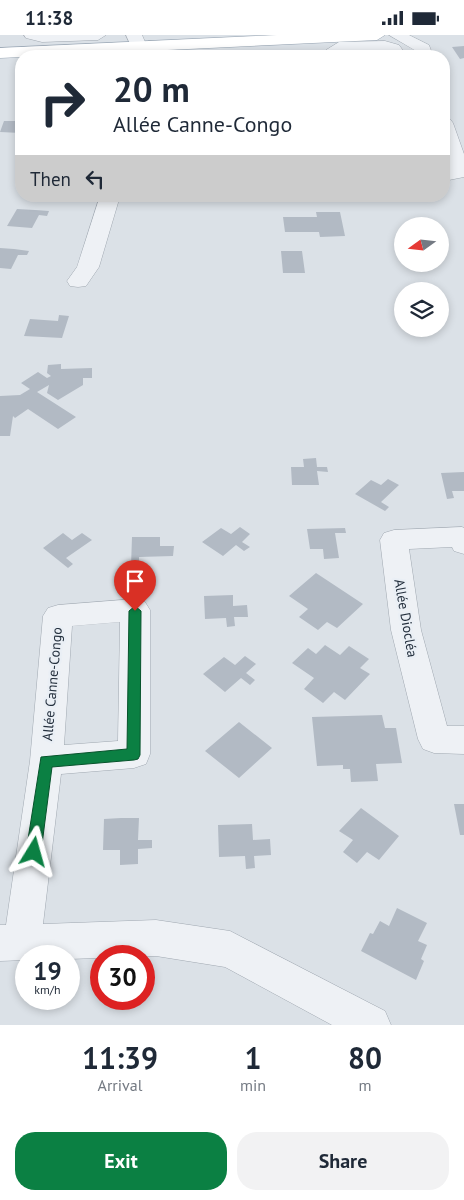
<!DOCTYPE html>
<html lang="en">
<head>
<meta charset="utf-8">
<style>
	body { margin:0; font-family:"PT Sans",sans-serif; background:#f2f2f3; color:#1f2937; height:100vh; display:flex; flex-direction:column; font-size:19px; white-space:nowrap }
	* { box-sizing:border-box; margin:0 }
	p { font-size:16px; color:#747a83 }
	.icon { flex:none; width:28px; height:28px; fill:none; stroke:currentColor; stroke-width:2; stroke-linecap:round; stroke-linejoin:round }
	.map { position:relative; height:990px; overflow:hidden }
	.details { display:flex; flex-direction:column; background:#fff; flex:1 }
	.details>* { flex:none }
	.top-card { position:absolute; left:15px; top:15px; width:435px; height:152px; border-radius:20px; box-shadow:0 2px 8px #0003; background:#fff; color:#1f2937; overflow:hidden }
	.needle { width:32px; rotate:255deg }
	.controls { position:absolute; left:394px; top:182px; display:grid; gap:10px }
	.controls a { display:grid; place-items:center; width:55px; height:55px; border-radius:50%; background:#fff; box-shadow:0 2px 8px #0003; font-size:25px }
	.speed { position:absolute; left:15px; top:910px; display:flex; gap:10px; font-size:25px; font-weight:700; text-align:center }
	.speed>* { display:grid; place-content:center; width:65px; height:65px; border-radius:50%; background:#fff; box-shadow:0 2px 8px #0003; line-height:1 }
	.speed small { font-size:12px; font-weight:400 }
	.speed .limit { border:8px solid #d22; background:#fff; color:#111 }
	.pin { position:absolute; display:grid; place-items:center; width:42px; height:42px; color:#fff; margin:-51px -21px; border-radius:50% 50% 50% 0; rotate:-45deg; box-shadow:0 0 5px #0007 }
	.pin .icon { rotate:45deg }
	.me { position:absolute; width:55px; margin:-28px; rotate:8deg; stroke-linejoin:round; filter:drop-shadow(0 0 4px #0008) }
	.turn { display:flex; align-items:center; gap:18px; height:105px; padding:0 15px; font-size:22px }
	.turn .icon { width:65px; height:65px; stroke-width:2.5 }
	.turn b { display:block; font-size:35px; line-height:42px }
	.then { display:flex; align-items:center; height:48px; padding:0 15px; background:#0003; gap:10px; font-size:19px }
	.eta { display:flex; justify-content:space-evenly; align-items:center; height:85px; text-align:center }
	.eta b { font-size:30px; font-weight:600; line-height:35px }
	.primary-button { display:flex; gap:10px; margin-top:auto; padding:10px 15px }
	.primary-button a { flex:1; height:58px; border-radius:20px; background:#0b8043; color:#fff; font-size:20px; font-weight:600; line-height:58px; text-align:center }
	.primary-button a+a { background:#f2f2f3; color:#1f2937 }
	.status { display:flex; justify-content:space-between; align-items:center; height:35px; padding:0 25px; background:#fff; direction:ltr }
	.status svg { height:14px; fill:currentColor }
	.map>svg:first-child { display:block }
</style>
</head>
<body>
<div class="status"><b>11:38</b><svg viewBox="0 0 49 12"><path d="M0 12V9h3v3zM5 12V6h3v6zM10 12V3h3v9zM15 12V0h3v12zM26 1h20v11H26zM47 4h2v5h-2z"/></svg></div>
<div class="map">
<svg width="464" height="990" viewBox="0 0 464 990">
	<rect width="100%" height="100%" fill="#dbe1e7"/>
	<path fill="#b2bac4" d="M 464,11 L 464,23 L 460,24 L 452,12 Z
		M 4,86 L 21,86 L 21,98 L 0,97 Z
		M 17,174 L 35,175 L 49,176 L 47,181 L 39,180 L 32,193 L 7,191 Z
		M 316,177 L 340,177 L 345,201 L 320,202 L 319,197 L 285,197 L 283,182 L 317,182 Z
		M 0,213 L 14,214 L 29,216 L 27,220 L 18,220 L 11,234 L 0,233 Z
		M 281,216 L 302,216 L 305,238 L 283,238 Z
		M 59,280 L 69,281 L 62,303 L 24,301 L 30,284 L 58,286 Z
		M 61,329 L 61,334 L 92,333 L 92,343 L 83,343 L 83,350 L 58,365 L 47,358 L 49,350 L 37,357 L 76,382 L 58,394 L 28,374 L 15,383 L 13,381 L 10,401 L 0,401 L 0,361 L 20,360 L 30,354 L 21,348 L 38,337 L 47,343 L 51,341 L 47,338 L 48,330 Z
		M 316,423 L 317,432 L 327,432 L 328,437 L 317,436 L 319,450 L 292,450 L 291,432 L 304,432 L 303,424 Z
		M 464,437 L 464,456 L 452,456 L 454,463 L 447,464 L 441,438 Z
		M 388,444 L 399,450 L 381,467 L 389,472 L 385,476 L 355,459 L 371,445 L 381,450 Z
		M 240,492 L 250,499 L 242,507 L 250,512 L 244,516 L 236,510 L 223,521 L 202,507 L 221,493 L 231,499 Z
		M 345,493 L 346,498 L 335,498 L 339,523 L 324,524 L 323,514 L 310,514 L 307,494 Z
		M 63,498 L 72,505 L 82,498 L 92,505 L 66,523 L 73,529 L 68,533 L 43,513 Z
		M 132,502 L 160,502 L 160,511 L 174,511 L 173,521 L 139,522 L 139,531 L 131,531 Z
		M 316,538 L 363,569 L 337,593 L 327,587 L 318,595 L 299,582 L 308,574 L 289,561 Z
		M 233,560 L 233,571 L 247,570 L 248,582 L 234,582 L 235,591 L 227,592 L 226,583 L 205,584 L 204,561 Z
		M 325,610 L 340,620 L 349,611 L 369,624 L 360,633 L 370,639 L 345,665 L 334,657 L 323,668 L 304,654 L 314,643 L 292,628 L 308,613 L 316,619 Z
		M 245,621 L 256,629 L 246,638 L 255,645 L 250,650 L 241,643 L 225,657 L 203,639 L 224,622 L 235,630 Z
		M 382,680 L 385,693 L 396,693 L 402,728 L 376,729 L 378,746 L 351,747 L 350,734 L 343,734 L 343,730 L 317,731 L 312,682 Z
		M 239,687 L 272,713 L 239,743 L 205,716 Z
		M 454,769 L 464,769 L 464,800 L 460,800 Z
		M 361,773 L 399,801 L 379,825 L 367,817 L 357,828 L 343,817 L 353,805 L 339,796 Z
		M 121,783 L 139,783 L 138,805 L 152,805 L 152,813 L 138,814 L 138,829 L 120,830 L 120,815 L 103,815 L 104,784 Z
		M 252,789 L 253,805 L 270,804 L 271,820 L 254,821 L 255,833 L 246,834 L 245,821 L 219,822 L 218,790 Z
		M 397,873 L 427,888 L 418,906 L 427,910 L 421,924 L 424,926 L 416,945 L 361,916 L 370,898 L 373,899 L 380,886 L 389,891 Z"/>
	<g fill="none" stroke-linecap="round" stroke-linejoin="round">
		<g stroke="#a0a8b1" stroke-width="1">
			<path id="minor" d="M 24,0 L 106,0 L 98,5 L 42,7 L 26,3 Z
				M 126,0 L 142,0 L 146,9 L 148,6 L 160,6 L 162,9 L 158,21 L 142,21 L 145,11 L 138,15 L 132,13 Z
				M 389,0 L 409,0 L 429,10 L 433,21 L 417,21 L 416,16 Z
				M 385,6 L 399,10 L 407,21 L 391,21 L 385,16 L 342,17 L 342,21 L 326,21 L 326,15 L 339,7 Z
				M 444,83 L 450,84 L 453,88 L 464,119 L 464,142 L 444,146 L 444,134 L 450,133 L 444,115 Z
				M 100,161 L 120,161 L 99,232 L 86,251 L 78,252 L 70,251 L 67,246 L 77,232 Z
				M 462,492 L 464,493 L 464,519 L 454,516 L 452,512 L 409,514 L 421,595 L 447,691 L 464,691 L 464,719 L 434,718 L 423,714 L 418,704 L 391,595 L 380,505 L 384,498 L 394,495 Z
				M 135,564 L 145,567 L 150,575 L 150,719 L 146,729 L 134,733 L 61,739 L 43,889 L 156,885 L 230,896 L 385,976 L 391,990 L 332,990 L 225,932 L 156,921 L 69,924 L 69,921 L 26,921 L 26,925 L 0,926 L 0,890 L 6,890 L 30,726 L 43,581 L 48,573 L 58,570 ZM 120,587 L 118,706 L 64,710 L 72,591 Z"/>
		</g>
		<g stroke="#99a6b4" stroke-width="1">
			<path id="major" d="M 277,0 L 385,0 L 377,5 L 0,23 L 0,13 Z"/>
		</g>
		<use href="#minor" fill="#eef1f5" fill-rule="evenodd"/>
		<use href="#major" fill="#fff" fill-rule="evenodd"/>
	</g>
	<path fill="#0b8043" stroke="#07532c" d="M 135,571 L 141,576 L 140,720 L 138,724 L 134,725 L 52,732 L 41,817 L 39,821 L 34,823 L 29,821 L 26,817 L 41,722 L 127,714 L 129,576 Z"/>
	<g text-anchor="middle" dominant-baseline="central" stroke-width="5" stroke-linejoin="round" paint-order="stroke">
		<g font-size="14" fill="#24303e" stroke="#eaeff5">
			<text transform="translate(406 583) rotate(80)">Allée Diocléa</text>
			<text transform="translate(52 649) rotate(-85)">Allée Canne-Congo</text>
		</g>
	</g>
</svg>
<div class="controls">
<a><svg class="needle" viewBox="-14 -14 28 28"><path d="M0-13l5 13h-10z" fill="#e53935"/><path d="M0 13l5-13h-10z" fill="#747a83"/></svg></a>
<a><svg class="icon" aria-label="layers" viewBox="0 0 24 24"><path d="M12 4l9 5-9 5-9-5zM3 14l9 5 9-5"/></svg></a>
</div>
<div class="speed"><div>19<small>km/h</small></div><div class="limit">30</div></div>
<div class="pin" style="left:135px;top:576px;background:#d93025"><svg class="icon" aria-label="arrive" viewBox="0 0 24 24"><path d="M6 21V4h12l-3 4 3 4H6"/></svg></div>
<svg class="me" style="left:34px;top:817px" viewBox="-20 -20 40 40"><path d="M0-17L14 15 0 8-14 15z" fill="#0b8043" stroke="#fff" stroke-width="4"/></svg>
<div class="top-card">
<div class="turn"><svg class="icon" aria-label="right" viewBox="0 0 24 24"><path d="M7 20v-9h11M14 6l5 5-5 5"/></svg><div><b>20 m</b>Allée Canne-Congo</div></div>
<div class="then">Then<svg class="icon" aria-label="left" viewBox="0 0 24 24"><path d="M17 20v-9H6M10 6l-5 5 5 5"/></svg></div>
</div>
</div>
<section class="details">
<div class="eta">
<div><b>11:39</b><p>Arrival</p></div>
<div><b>1</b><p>min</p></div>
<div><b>80</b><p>m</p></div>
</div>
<div class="primary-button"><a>Exit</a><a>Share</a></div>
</section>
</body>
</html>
